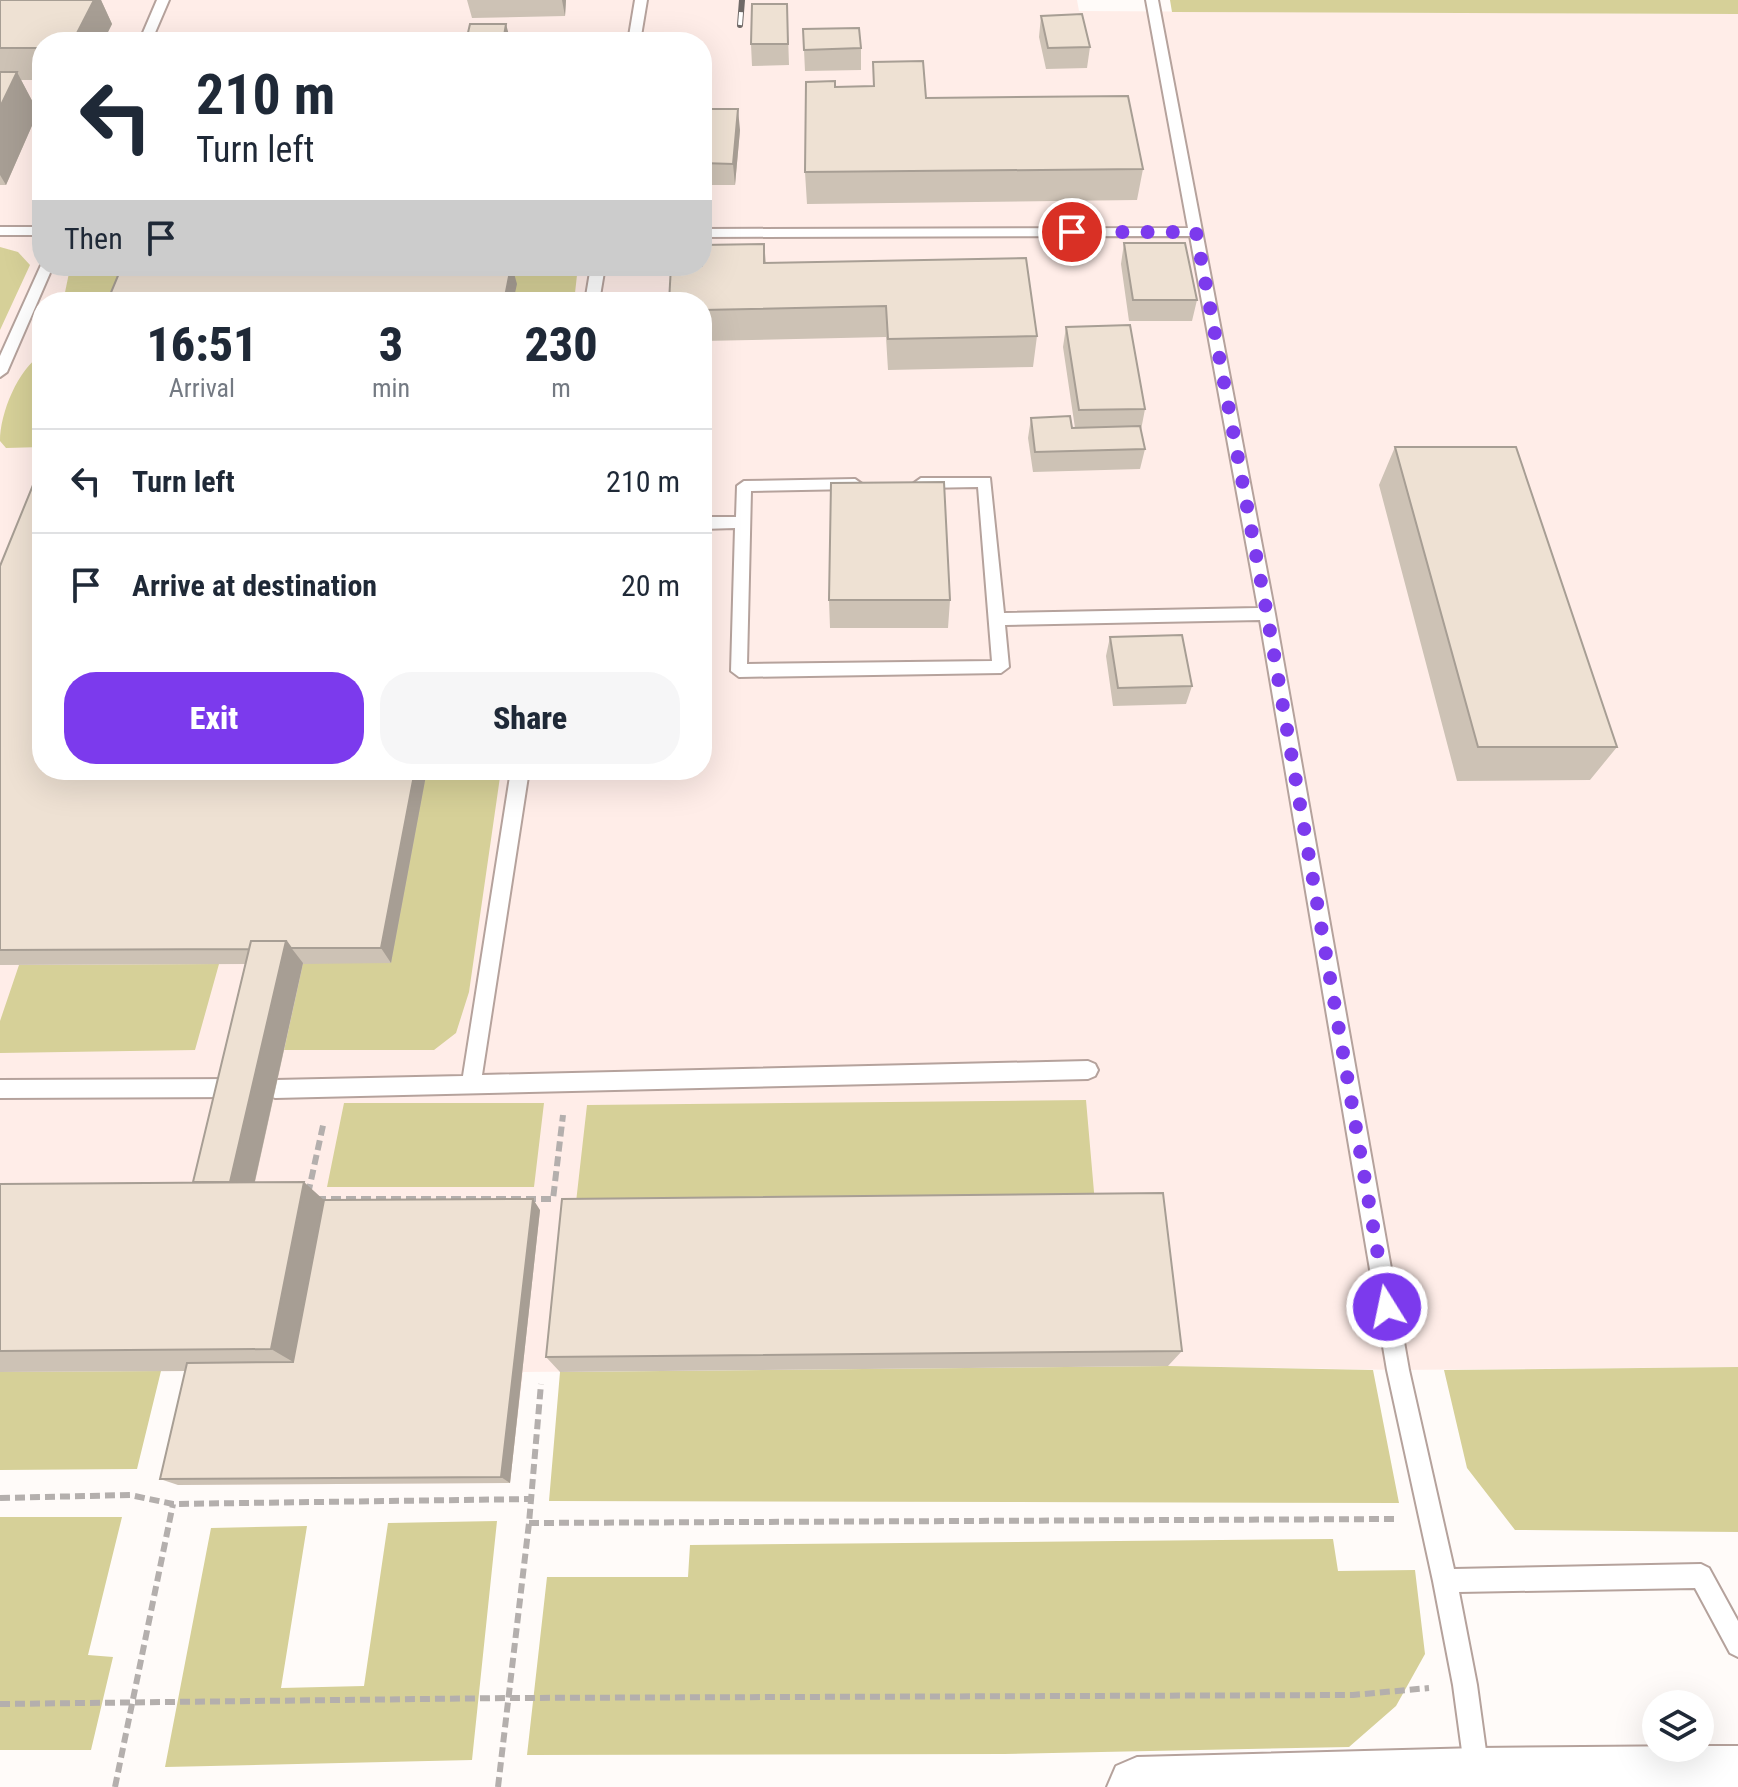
<!DOCTYPE html>
<html lang="en">
<head>
<meta charset="utf-8">
<style>
	body { margin:0; font-family:"Roboto Condensed",sans-serif; background:#f6f6f7; color:#1f2937; height:100vh; display:flex; flex-direction:column; font-size:30px; white-space:nowrap }
	* { box-sizing:border-box; margin:0 }
	p { font-size:26px; color:#747a83 }
	.icon { flex:none; width:44px; height:44px; fill:none; stroke:currentColor; stroke-width:2; stroke-linecap:round; stroke-linejoin:round }
	.map { position:relative; flex:1; overflow:hidden }
	.panel { position:absolute; left:32px; top:292px; width:680px; height:488px; display:flex; flex-direction:column; background:#fff; border-radius:32px; box-shadow:0 8px 32px #0002 }
	.panel>* { flex:none }
	.guide { position:absolute; left:32px; top:32px; width:680px; height:244px; border-radius:32px; box-shadow:0 8px 32px #0002; background:#fff; color:#1f2937; overflow:hidden }
	.tools { position:absolute; left:1642px; top:1690px; display:grid; gap:16px }
	.tools a { display:grid; place-items:center; width:72px; height:72px; border-radius:50%; background:#fff; box-shadow:0 8px 32px #0002; font-size:40px }
	.pin { position:absolute; display:grid; place-items:center; width:68px; height:68px; color:#fff; margin:-34px; border:4px solid #fff; border-radius:50%; box-shadow:0 2px 8px #0007 }
	.me { position:absolute; width:88px; margin:-44px; rotate:350deg; stroke-linejoin:round; filter:drop-shadow(0 0 6px #0008) }
	.turn { display:flex; align-items:center; gap:28px; height:168px; padding:0 32px; font-size:36px }
	.turn .icon { width:104px; height:104px; stroke-width:2.5 }
	.turn b { display:block; font-size:56px; line-height:68px }
	.then { display:flex; align-items:center; height:76px; padding:0 32px; background:#0003; gap:16px; font-size:30px }
	.eta { display:flex; justify-content:space-evenly; align-items:center; height:136px; text-align:center }
	.eta b { font-size:48px; font-weight:800; line-height:56px }
	.action { display:flex; gap:16px; margin-top:auto; padding:16px 32px }
	.action a { flex:1; height:92px; border-radius:32px; background:#7c3aed; color:#fff; font-size:32px; font-weight:800; line-height:92px; text-align:center }
	.action a+a { background:#f6f6f7; color:#1f2937 }
	ul { padding:0; list-style:none }
	li { display:flex; align-items:center; gap:24px; height:104px; padding:0 32px; border-top:2px solid #e0e1e3 }
	li div { flex:1 }
	li b { display:block; font-size:30px }
	li em { font-style:normal }
	.map>svg:first-child { display:block }
</style>
</head>
<body>
<div class="map">
<svg width="1738" height="1787" viewBox="0 0 1738 1787">
	<rect width="100%" height="100%" fill="#fffbf9"/>
	<path fill="#ffede8" fill-rule="evenodd" d="M 0,0 L 1077,0 L 1079,11 L 1738,14 L 1738,1367 L 1398,1370 L 1168,1366 L 523,1372 L 510,1483 L 178,1485 L 202,1371 L 0,1372 ZM 42,42 L 702,42 L 702,266 L 42,266 ZM 42,302 L 702,302 L 702,770 L 42,770 Z"/>
	<path fill="#d6d098" d="M 1170,0 L 1738,0 L 1738,14 L 1172,12 Z
		M 0,247 L 18,252 L 30,265 L 0,330 Z
		M 74,266 L 141,266 L 127,302 L 63,302 L 69,273 Z
		M 459,266 L 578,266 L 574,302 L 513,302 Z
		M 42,354 L 42,447 L 6,448 L 0,441 C 0,413 18,369 42,354 Z
		M 427,770 L 501,770 L 469,992 L 456,1033 L 434,1050 L 284,1050 L 303,963 Z
		M 219,964 L 195,1050 L 0,1053 L 0,1021 L 19,965 Z
		M 1086,1100 L 1096,1215 L 574,1220 L 587,1105 Z
		M 344,1103 L 544,1103 L 534,1187 L 327,1187 Z
		M 1168,1366 L 1373,1370 L 1399,1503 L 549,1501 L 560,1372 Z
		M 1738,1367 L 1738,1532 L 1515,1530 L 1467,1468 L 1444,1370 Z
		M 161,1371 L 137,1469 L 0,1470 L 0,1372 Z
		M 0,1517 L 122,1517 L 88,1655 L 113,1657 L 91,1750 L 0,1750 Z
		M 497,1521 L 472,1760 L 165,1767 L 211,1528 L 307,1526 L 281,1688 L 364,1686 L 388,1523 Z
		M 1333,1539 L 1338,1571 L 1415,1570 L 1425,1654 L 1396,1706 L 1349,1747 L 1004,1754 L 527,1755 L 547,1577 L 688,1577 L 690,1545 Z"/>
	<g fill="none" stroke-linecap="round" stroke-linejoin="round">
		<g stroke="#b5a29c" stroke-width="4">
			<path id="service" d="M 157,0 L 169,0 L 151,42 L 139,42 Z
				M 635,0 L 647,0 L 640,42 L 628,42 Z
				M 1146,0 L 1158,0 L 1275,614 L 1409,1370 L 1454,1569 L 1701,1564 L 1709,1568 L 1738,1621 L 1738,1657 L 1730,1653 L 1695,1588 L 1459,1592 L 1477,1685 L 1489,1773 L 1486,1782 L 1477,1785 L 1468,1782 L 1465,1773 L 1453,1685 L 1433,1581 L 1387,1370 L 1260,620 L 1005,625 L 1009,667 L 1001,673 L 739,677 L 731,671 L 735,528 L 702,529 L 702,517 L 736,517 L 737,486 L 744,481 L 855,479 L 862,484 L 855,489 L 751,491 L 747,664 L 992,661 L 978,487 L 921,488 L 914,483 L 921,478 L 990,478 L 1004,613 L 1258,608 L 1190,236 L 702,237 L 702,229 L 1188,228 Z
				M 0,227 L 42,227 L 42,235 L 0,235 Z
				M 42,263 L 42,266 L 53,266 L 7,372 L 0,377 L 0,356 Z
				M 591,266 L 605,266 L 599,302 L 585,302 Z
				M 511,770 L 529,770 L 482,1075 L 1088,1061 L 1095,1064 L 1098,1070 L 1095,1076 L 1088,1079 L 275,1098 L 268,1095 L 265,1089 L 268,1083 L 275,1080 L 463,1076 Z
				M 238,1079 L 245,1082 L 248,1088 L 245,1094 L 238,1097 L 0,1098 L 0,1080 Z"/>
		</g>
		<g stroke="#b5a29c" stroke-width="4">
			<path id="tertiary" d="M 1700,1746 L 1738,1746 L 1738,1787 L 1107,1787 L 1116,1766 L 1137,1757 L 1478,1748 Z"/>
		</g>
		<path stroke="#b4afad" stroke-width="6" stroke-dasharray="10 5" stroke-linecap="butt" d="M 308,1194 L 324,1121
			M 316,1199 L 553,1199 L 563,1115
			M 0,1498 L 130,1495 L 173,1504 L 531,1499
			M 529,1523 L 1394,1519
			M 0,1704 L 508,1698 L 1353,1695 L 1429,1688
			M 115,1787 L 173,1504
			M 498,1787 L 529,1523 L 541,1384"/>
		<use href="#service" fill="#fff" fill-rule="evenodd"/>
		<use href="#tertiary" fill="#fff" fill-rule="evenodd"/>
		<g stroke="#6f6967" stroke-width="6">
			<path id="rail" d="M 740,25 L 742,0"/>
		</g>
		<use href="#rail" stroke="#fff" stroke-width="4" stroke-dasharray="13" stroke-linecap="butt"/>
	</g>
	<path fill="#cdc2b5" d="M 0,0 L 101,0 L 112,24 L 103,42 L 42,42 L 42,80 L 21,80 L 38,112 L 6,185 L 0,185 Z
		M 467,0 L 566,0 L 565,16 L 472,18 Z
		M 787,4 L 789,65 L 752,66 L 751,44 Z
		M 1041,16 L 1090,47 L 1087,68 L 1046,69 L 1039,37 Z
		M 803,29 L 861,48 L 861,70 L 805,71 Z
		M 509,35 L 507,42 L 468,42 L 467,37 Z
		M 873,62 L 926,98 L 1143,169 L 1137,200 L 807,204 L 805,172 L 835,87 L 873,86 Z
		M 702,109 L 740,130 L 735,185 L 702,185 Z
		M 1124,243 L 1197,300 L 1192,321 L 1129,321 L 1121,264 Z
		M 764,244 L 766,262 L 1037,336 L 1033,367 L 888,370 L 886,337 L 702,341 L 702,302 Z
		M 1066,327 L 1145,409 L 1141,430 L 1145,449 L 1140,469 L 1033,472 L 1028,438 L 1031,418 L 1075,428 L 1063,347 Z
		M 1395,447 L 1617,747 L 1590,780 L 1457,781 L 1379,485 Z
		M 0,566 L 427,770 L 391,963 L 303,964 L 255,1182 L 324,1200 L 540,1210 L 510,1483 L 178,1485 L 160,1479 L 185,1371 L 0,1372 L 0,1184 L 193,1182 L 245,964 L 0,965 Z
		M 829,600 L 950,600 L 948,628 L 830,628 Z
		M 1110,637 L 1192,686 L 1186,704 L 1113,706 L 1106,656 Z
		M 1182,1351 L 1168,1366 L 560,1372 L 546,1357 Z"/>
	<path fill="#a79e94" d="M 94,0 L 101,0 L 112,24 L 103,42 L 77,42 L 75,37 Z
		M 562,0 L 566,0 L 565,16 Z
		M 506,24 L 509,35 L 507,42 L 505,42 L 504,36 Z
		M 17,72 L 38,112 L 6,185 L 0,175 L 0,107 Z
		M 738,109 L 740,130 L 735,185 L 733,164 Z
		M 511,266 L 512,266 L 517,284 L 513,302 L 504,302 Z
		M 415,770 L 427,770 L 391,963 L 381,948 Z
		M 286,941 L 303,963 L 248,1212 L 227,1195 Z
		M 304,1182 L 336,1211 L 307,1370 L 271,1349 Z
		M 533,1199 L 540,1210 L 510,1483 L 501,1477 Z"/>
	<path fill="#eee1d3" stroke="#a79e94" stroke-width="2" d="M 0,0 L 94,0 L 75,37 L 49,38 L 47,42 L 42,42 L 42,48 L 0,48 Z
		M 752,4 L 787,4 L 788,44 L 751,44 Z
		M 1082,14 L 1090,47 L 1048,48 L 1041,16 Z
		M 470,24 L 506,24 L 504,36 L 467,37 Z
		M 859,28 L 861,48 L 804,50 L 803,29 Z
		M 923,61 L 926,98 L 1128,96 L 1143,169 L 805,172 L 806,82 L 835,81 L 835,87 L 874,86 L 873,62 Z
		M 0,72 L 17,72 L 0,107 Z
		M 702,109 L 738,109 L 733,164 L 702,163 Z
		M 1124,243 L 1185,243 L 1197,300 L 1133,300 Z
		M 764,244 L 764,263 L 1026,258 L 1037,336 L 888,339 L 886,306 L 702,310 L 702,302 L 669,302 L 671,266 L 702,266 L 702,245 Z
		M 122,266 L 511,266 L 504,302 L 107,302 Z
		M 1130,325 L 1145,409 L 1079,410 L 1066,327 Z
		M 1070,416 L 1072,428 L 1140,426 L 1145,449 L 1035,452 L 1031,418 Z
		M 1395,447 L 1516,447 L 1617,747 L 1478,747 Z
		M 42,463 L 42,770 L 415,770 L 381,948 L 291,948 L 286,941 L 251,941 L 249,949 L 0,950 L 0,566 Z
		M 944,482 L 950,600 L 829,600 L 831,483 Z
		M 1182,635 L 1192,686 L 1118,688 L 1110,637 Z
		M 251,941 L 286,941 L 230,1182 L 193,1182 Z
		M 304,1182 L 271,1349 L 0,1351 L 0,1184 Z
		M 1163,1193 L 1182,1351 L 546,1357 L 562,1199 Z
		M 533,1199 L 501,1477 L 160,1479 L 187,1363 L 293,1362 L 324,1200 Z"/>
	<g fill="none" stroke-linecap="round" stroke-linejoin="round">
		<path stroke="#7c3aed" stroke-width="14" stroke-dasharray="0 25.2" d="M 1072,232 L 1196,232 L 1267,614 L 1387,1307"/>
	</g>
</svg>
<div class="tools">
<a><svg class="icon" aria-label="layers" viewBox="0 0 24 24"><path d="M12 4l9 5-9 5-9-5zM3 14l9 5 9-5"/></svg></a>
</div>
<div class="pin" style="left:1072px;top:232px;background:#d93025"><svg class="icon" aria-label="arrive" viewBox="0 0 24 24"><path d="M6 21V4h12l-3 4 3 4H6"/></svg></div>
<svg class="me" style="left:1387px;top:1307px" viewBox="-20 -20 40 40"><circle r="17" fill="#7c3aed" stroke="#fff" stroke-width="3"/><path d="M0-11L8 9 0 5-8 9z" fill="#fff"/></svg>
<div class="guide">
<div class="turn"><svg class="icon" aria-label="left" viewBox="0 0 24 24"><path d="M17 20v-9H6M10 6l-5 5 5 5"/></svg><div><b>210 m</b>Turn left</div></div>
<div class="then">Then<svg class="icon" aria-label="arrive" viewBox="0 0 24 24"><path d="M6 21V4h12l-3 4 3 4H6"/></svg></div>
</div>
<section class="panel">
<div class="eta">
<div><b>16:51</b><p>Arrival</p></div>
<div><b>3</b><p>min</p></div>
<div><b>230</b><p>m</p></div>
</div>
<ul>
<li><svg class="icon" aria-label="left" viewBox="0 0 24 24"><path d="M17 20v-9H6M10 6l-5 5 5 5"/></svg><div><b>Turn left</b></div><em>210 m</em></li>
<li><svg class="icon" aria-label="arrive" viewBox="0 0 24 24"><path d="M6 21V4h12l-3 4 3 4H6"/></svg><div><b>Arrive at destination</b></div><em>20 m</em></li>
</ul>
<div class="action"><a>Exit</a><a>Share</a></div>
</section>
</div>
</body>
</html>
